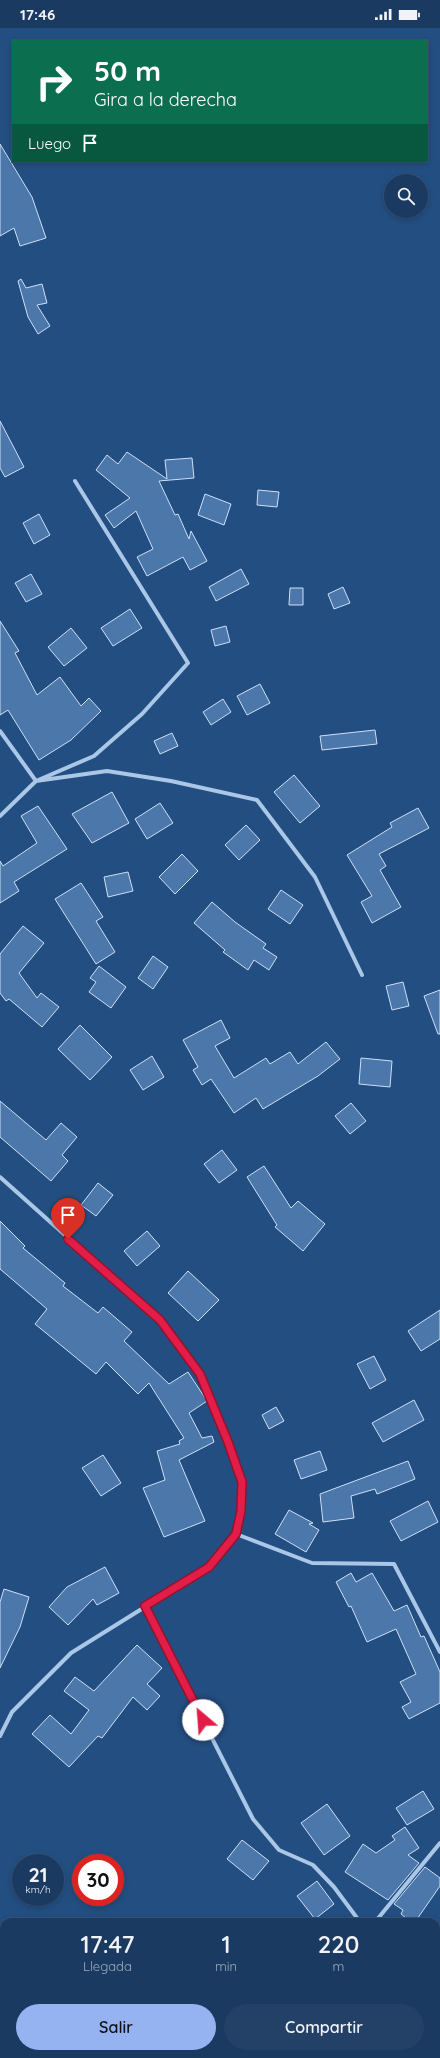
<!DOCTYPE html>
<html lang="es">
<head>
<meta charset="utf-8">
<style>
	body { margin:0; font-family:Quicksand,sans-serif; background:#234167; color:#f1f3f6; height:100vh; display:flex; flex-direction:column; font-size:15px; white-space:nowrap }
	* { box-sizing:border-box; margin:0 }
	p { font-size:13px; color:#9fadbd }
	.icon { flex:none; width:22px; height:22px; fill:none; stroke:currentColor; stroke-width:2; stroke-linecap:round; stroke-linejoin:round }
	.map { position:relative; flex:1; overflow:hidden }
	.panel { position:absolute; left:0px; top:1890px; width:440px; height:140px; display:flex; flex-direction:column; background:#1a3a61; border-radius:12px 12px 0 0; box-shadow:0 2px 6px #0003,0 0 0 1px #385476 }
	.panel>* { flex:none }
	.hud { position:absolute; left:12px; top:12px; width:416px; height:122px; border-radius:0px; box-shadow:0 2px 6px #0003,0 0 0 1px #385476; background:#0b6e4f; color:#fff; overflow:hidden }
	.fabs { position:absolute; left:384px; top:146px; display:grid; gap:8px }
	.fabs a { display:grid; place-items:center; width:44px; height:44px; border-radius:50%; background:#1a3a61; box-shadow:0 2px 6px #0003,0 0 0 1px #385476; font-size:20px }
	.speed { position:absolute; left:12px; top:1826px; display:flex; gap:8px; font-size:20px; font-weight:700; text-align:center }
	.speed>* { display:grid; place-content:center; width:52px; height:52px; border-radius:50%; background:#1a3a61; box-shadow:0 2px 6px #0003,0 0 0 1px #385476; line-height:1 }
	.speed small { font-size:10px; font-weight:400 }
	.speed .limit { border:6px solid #d22; background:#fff; color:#111 }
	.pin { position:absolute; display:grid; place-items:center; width:34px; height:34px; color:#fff; margin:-41px -17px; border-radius:50% 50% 50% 0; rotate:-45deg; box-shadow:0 0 4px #0007 }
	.pin .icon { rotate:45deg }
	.me { position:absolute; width:44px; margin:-22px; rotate:333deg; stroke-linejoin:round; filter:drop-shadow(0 0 3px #0008) }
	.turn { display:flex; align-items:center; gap:14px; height:84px; padding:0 16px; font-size:18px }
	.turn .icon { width:52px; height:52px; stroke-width:2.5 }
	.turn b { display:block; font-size:28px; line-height:34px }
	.then { display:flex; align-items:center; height:38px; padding:0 16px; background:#0003; gap:8px; font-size:15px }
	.eta { display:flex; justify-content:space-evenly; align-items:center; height:68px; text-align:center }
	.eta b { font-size:24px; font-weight:600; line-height:28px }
	.cta { display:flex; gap:8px; margin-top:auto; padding:8px 16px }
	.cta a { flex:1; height:46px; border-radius:24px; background:#95b2f1; color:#111; font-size:16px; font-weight:600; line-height:46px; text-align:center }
	.cta a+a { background:#234167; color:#f1f3f6 }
	.status { display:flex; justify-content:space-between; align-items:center; height:28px; padding:0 20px; background:#1a3a61; direction:ltr }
	.status svg { height:11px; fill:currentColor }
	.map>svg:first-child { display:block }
</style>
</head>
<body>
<div class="status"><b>17:46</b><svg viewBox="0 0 49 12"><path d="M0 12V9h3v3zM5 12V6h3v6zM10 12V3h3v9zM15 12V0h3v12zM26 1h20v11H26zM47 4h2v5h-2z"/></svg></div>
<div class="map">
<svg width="440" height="2030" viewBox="0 0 440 2030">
	<rect width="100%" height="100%" fill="#234e81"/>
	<path fill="#4b77aa" stroke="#cee0f6" d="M 0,116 L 32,169 L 46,210 L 20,218 L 14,200 L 0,208 Z
		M 21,251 L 26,260 L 42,256 L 47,275 L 37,277 L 50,298 L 38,306 L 28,289 L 18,253 Z
		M 0,393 L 24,439 L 5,449 L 0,440 Z
		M 127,424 L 167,451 L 165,432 L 192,430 L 194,450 L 159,453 L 175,487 L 178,486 L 189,511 L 191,503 L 207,533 L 190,542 L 183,529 L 147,548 L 137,529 L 153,521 L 136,483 L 114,500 L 105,487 L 130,470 L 96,442 L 107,427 L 118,436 Z
		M 258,462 L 279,464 L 277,479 L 257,477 Z
		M 205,466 L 231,476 L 224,497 L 198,487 Z
		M 39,486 L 50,507 L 34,516 L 23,495 Z
		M 241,541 L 249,556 L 216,573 L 209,559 Z
		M 31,546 L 42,566 L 26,574 L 15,555 Z
		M 343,559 L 350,575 L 334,581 L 328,566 Z
		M 290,560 L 303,560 L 303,577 L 289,577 Z
		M 130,581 L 142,600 L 113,618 L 101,600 Z
		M 0,593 L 19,623 L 15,625 L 37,667 L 60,649 L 81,678 L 89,670 L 101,683 L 71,712 L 39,732 L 8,682 L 0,687 Z
		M 226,598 L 230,614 L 215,618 L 211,602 Z
		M 71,600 L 87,620 L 64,638 L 48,619 Z
		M 260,656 L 270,675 L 247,687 L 237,668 Z
		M 223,671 L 231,684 L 211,697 L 203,684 Z
		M 375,702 L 377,716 L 322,722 L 320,708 Z
		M 172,705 L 178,718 L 160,726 L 154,713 Z
		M 294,747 L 320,778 L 300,795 L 274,764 Z
		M 112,764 L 129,795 L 92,815 L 72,786 Z
		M 160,775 L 173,795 L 147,811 L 135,791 Z
		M 38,778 L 67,821 L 14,854 L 19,863 L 0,875 L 0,833 L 3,838 L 37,815 L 21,788 Z
		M 418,780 L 429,800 L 379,826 L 386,838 L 380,842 L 401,879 L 372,895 L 361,874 L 372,868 L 347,827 L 392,799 L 390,795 Z
		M 246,797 L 260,812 L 239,832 L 225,817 Z
		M 182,826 L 198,843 L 175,866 L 159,849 Z
		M 128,844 L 133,863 L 108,869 L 104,849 Z
		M 81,855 L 103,889 L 96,893 L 115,924 L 96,936 L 55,871 Z
		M 281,862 L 303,877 L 290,896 L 268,881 Z
		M 212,874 L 235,894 L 266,916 L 263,920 L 277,929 L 269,942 L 254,932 L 248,942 L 223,924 L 225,922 L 194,895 Z
		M 23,898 L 44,915 L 19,945 L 37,970 L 41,965 L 59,979 L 42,999 L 9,971 L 6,973 L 0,965 L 0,926 Z
		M 153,928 L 168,939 L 153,961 L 138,950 Z
		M 99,938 L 126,959 L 111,980 L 89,964 L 96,954 L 90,950 Z
		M 403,954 L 409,978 L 392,982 L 386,958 Z
		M 440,962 L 440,1006 L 438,1006 L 424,968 Z
		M 221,992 L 230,1010 L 215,1018 L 234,1050 L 266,1030 L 270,1036 L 290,1024 L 298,1036 L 326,1014 L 340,1031 L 318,1048 L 263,1081 L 256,1070 L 234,1085 L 211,1051 L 202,1057 L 193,1042 L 198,1039 L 183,1012 Z
		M 80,997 L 112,1029 L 90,1052 L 58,1021 Z
		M 152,1028 L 164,1049 L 143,1062 L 130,1042 Z
		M 361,1030 L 392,1033 L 390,1059 L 359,1056 Z
		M 0,1073 L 46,1112 L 61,1095 L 77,1109 L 62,1127 L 68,1133 L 51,1153 L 0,1109 Z
		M 351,1075 L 366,1093 L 350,1106 L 335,1088 Z
		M 222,1122 L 237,1142 L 219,1155 L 204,1136 Z
		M 264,1138 L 291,1180 L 298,1173 L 325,1196 L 303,1223 L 275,1199 L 277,1197 L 247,1149 Z
		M 98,1155 L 113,1167 L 96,1188 L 81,1177 Z
		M 0,1193 L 25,1218 L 23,1220 L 65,1255 L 63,1258 L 98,1285 L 103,1279 L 132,1304 L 124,1313 L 169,1356 L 188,1344 L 207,1373 L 189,1385 L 202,1410 L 212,1408 L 214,1414 L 179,1432 L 205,1493 L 164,1509 L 143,1460 L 165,1452 L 157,1423 L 180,1416 L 179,1413 L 184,1410 L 149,1355 L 138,1366 L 106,1334 L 96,1346 L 35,1296 L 47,1281 L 0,1241 Z
		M 147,1203 L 160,1218 L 137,1238 L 124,1223 Z
		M 188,1243 L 219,1272 L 198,1293 L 168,1265 Z
		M 440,1282 L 440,1311 L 421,1323 L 408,1303 Z
		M 374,1328 L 386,1352 L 370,1361 L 357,1336 Z
		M 414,1372 L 424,1392 L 383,1414 L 372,1395 Z
		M 276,1379 L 284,1393 L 269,1401 L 262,1387 Z
		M 320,1423 L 327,1442 L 301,1451 L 294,1432 Z
		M 103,1427 L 121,1455 L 101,1468 L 82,1440 Z
		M 408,1433 L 415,1451 L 377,1466 L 375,1461 L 351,1468 L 354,1490 L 323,1494 L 320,1466 Z
		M 428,1473 L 438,1494 L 401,1513 L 390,1493 Z
		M 289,1482 L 313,1495 L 309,1496 L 319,1502 L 306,1524 L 275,1506 Z
		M 105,1539 L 119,1565 L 97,1577 L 93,1571 L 68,1597 L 49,1579 L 67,1559 Z
		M 351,1545 L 356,1554 L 372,1545 L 394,1583 L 407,1577 L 421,1609 L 424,1608 L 440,1644 L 440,1675 L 409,1691 L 402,1679 L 411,1674 L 400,1654 L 416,1646 L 396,1601 L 367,1614 L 351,1578 L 349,1579 L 336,1554 Z
		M 4,1561 L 29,1569 L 20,1599 L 0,1640 L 0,1574 Z
		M 137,1617 L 162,1640 L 147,1656 L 160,1668 L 147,1682 L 133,1669 L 102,1710 L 98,1708 L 69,1739 L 32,1706 L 50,1687 L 71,1706 L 89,1682 L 64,1663 L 75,1649 L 94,1663 Z
		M 423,1763 L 434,1781 L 407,1797 L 396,1780 Z
		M 327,1776 L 350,1808 L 324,1827 L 301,1795 Z
		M 405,1799 L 419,1820 L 408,1827 L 419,1835 L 388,1872 L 345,1844 L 363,1816 L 376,1825 L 395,1812 L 392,1808 Z
		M 242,1812 L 269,1833 L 253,1852 L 227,1831 Z
		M 425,1839 L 440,1850 L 440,1858 L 415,1894 L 411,1894 L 401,1886 L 403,1882 L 394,1876 Z
		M 317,1853 L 334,1876 L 315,1891 L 297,1868 Z"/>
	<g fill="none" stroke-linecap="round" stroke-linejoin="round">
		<path stroke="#aac7e7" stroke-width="4" d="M 0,703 L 36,753 L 94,728 L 142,686 L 188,635 L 75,453
			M 0,788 L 36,753 L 107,743 L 171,753 L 257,772 L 315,849 L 362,947
			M 0,1149 L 160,1292 L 200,1346 L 228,1414 L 242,1454 L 241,1483 L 236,1506 L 209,1539 L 71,1625 L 12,1684 L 0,1708
			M 236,1506 L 312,1535 L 394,1536 L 440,1624
			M 145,1578 L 253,1791 L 279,1822 L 313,1837 L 334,1859 L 360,1894
			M 375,1894 L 440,1815
			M 303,2030 L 305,2026"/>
	</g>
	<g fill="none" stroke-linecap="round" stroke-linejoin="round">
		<g stroke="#92132f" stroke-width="10">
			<path id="route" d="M 68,1211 L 160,1292 L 200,1346 L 228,1414 L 242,1454 L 241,1483 L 236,1506 L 209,1539 L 145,1578 L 203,1692"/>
		</g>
		<use href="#route" stroke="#e11d48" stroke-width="7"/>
	</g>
</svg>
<div class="fabs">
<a><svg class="icon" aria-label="search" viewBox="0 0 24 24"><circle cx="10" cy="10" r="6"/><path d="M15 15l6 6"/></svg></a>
</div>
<div class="speed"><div>21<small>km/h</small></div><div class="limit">30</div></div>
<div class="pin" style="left:68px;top:1211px;background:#d93025"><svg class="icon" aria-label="arrive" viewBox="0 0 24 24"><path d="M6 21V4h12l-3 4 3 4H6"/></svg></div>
<svg class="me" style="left:203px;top:1692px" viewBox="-20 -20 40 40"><circle r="19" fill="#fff"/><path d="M0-13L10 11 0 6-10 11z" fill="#e11d48"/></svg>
<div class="hud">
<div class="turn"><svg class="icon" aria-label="right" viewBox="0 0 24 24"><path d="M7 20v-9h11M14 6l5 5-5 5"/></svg><div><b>50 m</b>Gira a la derecha</div></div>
<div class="then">Luego<svg class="icon" aria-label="arrive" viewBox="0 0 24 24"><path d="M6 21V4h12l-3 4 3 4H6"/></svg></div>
</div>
<section class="panel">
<div class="eta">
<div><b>17:47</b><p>Llegada</p></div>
<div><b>1</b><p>min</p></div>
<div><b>220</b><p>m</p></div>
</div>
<div class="cta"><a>Salir</a><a>Compartir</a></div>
</section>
</div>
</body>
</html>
